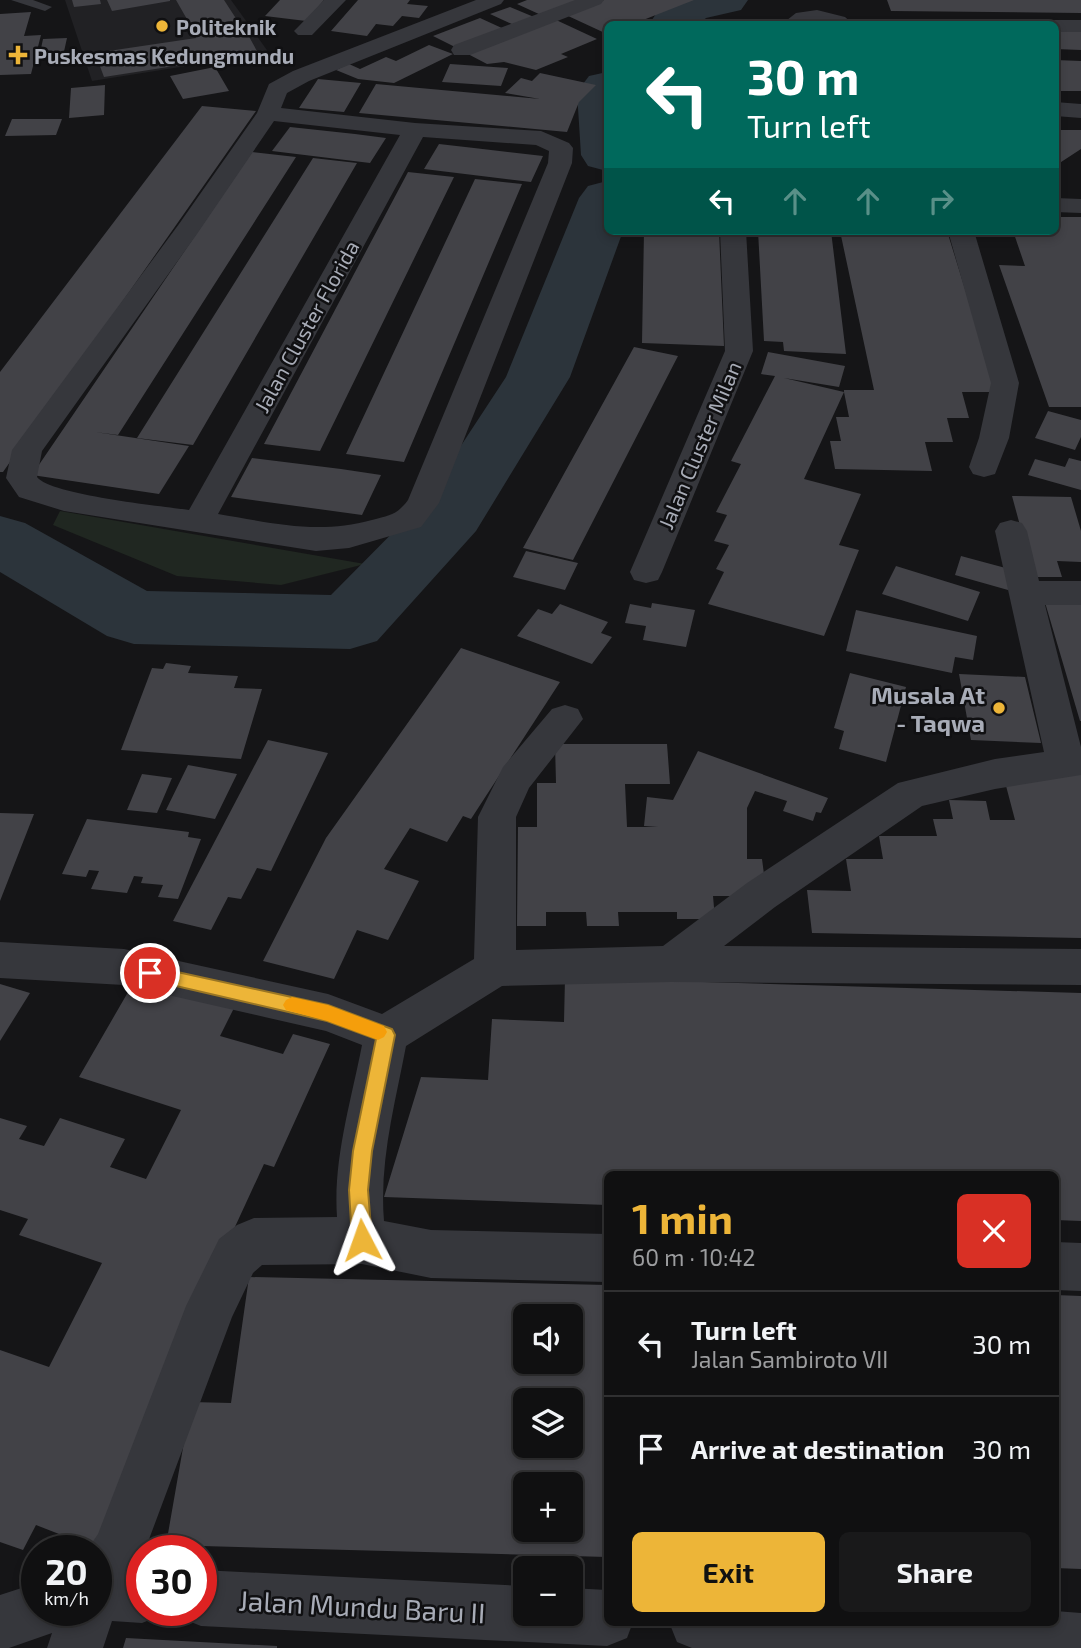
<!DOCTYPE html>
<html lang="en">
<head>
<meta charset="utf-8">
<style>
	body { margin:0; font-family:"Exo 2",sans-serif; background:#19191a; color:#f1f3f6; height:100vh; display:flex; flex-direction:column; font-size:26px; white-space:nowrap }
	* { box-sizing:border-box; margin:0 }
	p { font-size:23px; color:#9c9d9f }
	.icon { flex:none; width:38px; height:38px; fill:none; stroke:currentColor; stroke-width:2; stroke-linecap:round; stroke-linejoin:round }
	.map { position:relative; flex:1; overflow:hidden }
	.sheet { position:absolute; left:604px; top:1171px; width:455px; height:455px; display:flex; flex-direction:column; background:#101011; border-radius:10px; box-shadow:0 4px 10px #0003,0 0 0 2px #303031 }
	.sheet>* { flex:none }
	.banner { position:absolute; left:604px; top:21px; width:455px; height:214px; border-radius:10px; box-shadow:0 4px 10px #0003,0 0 0 2px #303031; background:#00695c; color:#fff; overflow:hidden }
	.fabs { position:absolute; left:513px; top:1304px; display:grid; gap:14px }
	.fabs a { display:grid; place-items:center; width:70px; height:70px; border-radius:10px; background:#101011; box-shadow:0 4px 10px #0003,0 0 0 2px #303031; font-size:35px }
	.speed { position:absolute; left:21px; top:1535px; display:flex; gap:14px; font-size:35px; font-weight:700; text-align:center }
	.speed>* { display:grid; place-content:center; width:91px; height:91px; border-radius:50%; background:#101011; box-shadow:0 4px 10px #0003,0 0 0 2px #303031; line-height:1 }
	.speed small { font-size:18px; font-weight:400 }
	.speed .limit { border:10px solid #d22; background:#fff; color:#111 }
	.pin { position:absolute; display:grid; place-items:center; width:60px; height:60px; color:#fff; margin:-30px; border:4px solid #fff; border-radius:50%; box-shadow:0 2px 7px #0007 }
	.me { position:absolute; width:77px; margin:-38px; rotate:356deg; stroke-linejoin:round; filter:drop-shadow(0 0 5px #0008) }
	.turn { display:flex; align-items:center; gap:24px; height:147px; padding:0 28px; font-size:32px }
	.turn .icon { width:91px; height:91px; stroke-width:2.5 }
	.turn b { display:block; font-size:49px; line-height:60px }
	.lanes { display:flex; align-items:center; height:66px; padding:0 28px; background:#0003; justify-content:center; gap:35px; direction:ltr }
	.lanes .off { opacity:.35 }
	.round { display:grid; place-items:center; flex:none; width:74px; height:74px; border-radius:10px; background:#19191a }
	.headline { display:flex; align-items:center; justify-content:space-between; height:119px; padding:0 28px }
	h1 { font-size:42px; font-weight:700; line-height:52px; color:#edb538 }
	.button { display:flex; gap:14px; margin-top:auto; padding:14px 28px }
	.button a { flex:1; height:80px; border-radius:10px; background:#edb538; color:#111; font-size:28px; font-weight:700; line-height:80px; text-align:center }
	.button a+a { background:#19191a; color:#f1f3f6 }
	ul { padding:0; list-style:none }
	li { display:flex; align-items:center; gap:21px; height:105px; padding:0 28px; border-top:2px solid #303031 }
	li div { flex:1 }
	li b { display:block; font-size:26px }
	li em { font-style:normal }
	.map>svg:first-child { display:block }
</style>
</head>
<body>
<div class="map">
<svg width="1081" height="1648" viewBox="0 0 1081 1648">
	<rect width="100%" height="100%" fill="#151517"/>
	<path fill="#212124" d="M 65,0 L 231,0 L 269,53 L 92,81 Z"/>
	<path fill="#202721" d="M 60,511 L 365,564 L 281,585 L 177,576 L 53,525 Z"/>
	<g fill="none" stroke-linecap="round" stroke-linejoin="round">
		<path fill="#2c343b" fill-rule="evenodd" d="M 672,0 L 748,0 L 741,10 L 706,18 L 699,24 L 649,24 L 656,14 Z
			M 607,72 L 607,171 L 588,166 L 581,155 L 577,92 L 589,76 Z
			M 607,181 L 607,231 L 623,231 L 570,377 L 476,531 L 377,641 L 350,649 L 134,644 L 107,636 L 0,572 L 0,516 L 25,523 L 147,591 L 331,595 L 426,499 L 506,377 L 579,198 L 588,186 Z"/>
	</g>
	<path fill="#424247" fill-rule="evenodd" d="M 72,0 L 100,0 L 101,4 L 74,7 Z
		M 107,0 L 170,0 L 170,1 L 112,11 Z
		M 176,0 L 224,0 L 237,20 L 192,28 Z
		M 280,0 L 324,0 L 306,21 L 265,16 Z
		M 358,0 L 410,0 L 407,4 L 428,6 L 419,18 L 402,16 L 393,26 L 376,24 L 367,36 L 331,31 Z
		M 527,0 L 579,0 L 541,15 L 517,4 Z
		M 604,0 L 694,0 L 633,24 L 607,24 L 607,34 L 566,15 Z
		M 887,0 L 1081,0 L 1081,13 L 891,11 Z
		M 510,7 L 534,17 L 514,25 L 490,14 Z
		M 31,12 L 24,36 L 41,35 L 31,74 L 0,75 L 0,14 Z
		M 480,18 L 504,29 L 457,48 L 433,36 Z
		M 554,19 L 597,39 L 561,54 L 568,57 L 536,70 L 504,62 L 487,64 L 466,53 Z
		M 241,22 L 258,53 L 104,77 L 95,53 L 196,38 L 192,30 Z
		M 1055,31 L 1081,32 L 1081,50 L 1055,49 Z
		M 67,38 L 63,56 L 39,58 L 43,39 Z
		M 429,45 L 453,54 L 394,83 L 358,79 L 336,70 L 349,64 L 360,69 L 386,57 L 396,61 Z
		M 1055,60 L 1081,61 L 1081,91 L 1055,91 Z
		M 450,64 L 508,68 L 501,86 L 442,82 Z
		M 215,67 L 229,91 L 183,99 L 170,76 Z
		M 540,73 L 596,85 L 579,102 L 567,132 L 359,113 L 376,84 L 540,99 L 505,93 L 521,78 L 532,81 Z
		M 318,79 L 361,83 L 344,112 L 299,108 Z
		M 105,85 L 104,115 L 69,118 L 71,88 Z
		M 202,106 L 256,111 L 3,472 L 0,472 L 0,372 Z
		M 12,119 L 62,119 L 56,135 L 5,136 Z
		M 290,127 L 355,134 L 386,138 L 370,163 L 272,151 Z
		M 1055,130 L 1081,130 L 1081,149 L 1055,166 Z
		M 439,144 L 474,148 L 543,156 L 531,182 L 424,169 Z
		M 252,152 L 296,157 L 118,435 L 95,432 L 189,446 L 159,494 L 32,475 Z
		M 313,158 L 357,163 L 193,445 L 137,438 Z
		M 408,172 L 454,177 L 320,451 L 264,444 Z
		M 475,179 L 522,184 L 404,462 L 346,454 Z
		M 1055,217 L 1081,217 L 1081,407 L 1049,407 L 999,265 L 1025,266 L 1013,231 L 1055,231 Z
		M 644,231 L 719,231 L 724,346 L 642,343 Z
		M 758,231 L 831,231 L 846,354 L 784,351 L 783,342 L 764,341 Z
		M 840,231 L 947,231 L 997,392 L 962,392 L 969,418 L 947,418 L 953,442 L 925,442 L 932,471 L 835,469 L 830,441 L 841,441 L 836,417 L 849,417 L 844,392 L 804,479 L 861,494 L 839,545 L 859,550 L 824,636 L 708,604 L 724,572 L 716,569 L 729,545 L 714,541 L 727,515 L 716,512 L 741,464 L 731,461 L 775,376 L 761,374 L 768,352 L 845,366 L 839,387 L 784,378 L 844,392 L 844,390 L 874,390 Z
		M 634,347 L 678,356 L 573,560 L 523,548 Z
		M 1048,411 L 1081,420 L 1081,437 L 1075,450 L 1035,438 Z
		M 252,458 L 341,469 L 381,475 L 362,515 L 231,497 Z
		M 1069,458 L 1081,461 L 1081,490 L 1028,475 L 1035,459 L 1065,467 Z
		M 1012,496 L 1071,497 L 1081,531 L 1081,562 L 1057,561 L 1062,577 L 1034,577 Z
		M 526,551 L 578,563 L 565,590 L 513,577 Z
		M 961,556 L 1013,570 L 1008,590 L 955,575 Z
		M 896,566 L 980,592 L 968,621 L 882,594 Z
		M 1044,599 L 1081,600 L 1081,721 L 1080,721 Z
		M 652,603 L 695,610 L 686,647 L 643,640 L 646,626 L 625,623 L 630,604 L 651,608 Z
		M 560,604 L 608,622 L 601,633 L 612,637 L 592,664 L 517,636 L 538,609 L 552,614 Z
		M 856,610 L 977,636 L 973,660 L 955,657 L 952,673 L 846,651 Z
		M 461,648 L 560,682 L 471,819 L 463,816 L 447,842 L 410,828 L 384,869 L 419,881 L 388,940 L 357,930 L 334,979 L 263,961 L 326,838 Z
		M 166,663 L 191,666 L 188,673 L 238,676 L 234,688 L 262,689 L 241,759 L 121,750 L 152,668 L 163,669 Z
		M 850,673 L 906,687 L 886,762 L 839,749 L 844,731 L 834,728 Z
		M 959,674 L 1025,677 L 1041,743 L 971,740 Z
		M 268,740 L 328,753 L 271,871 L 257,868 L 241,899 L 228,897 L 211,930 L 173,921 Z
		M 555,744 L 667,744 L 670,784 L 625,784 L 627,827 L 658,827 L 644,826 L 647,797 L 673,800 L 698,751 L 828,798 L 821,813 L 816,812 L 813,821 L 783,811 L 787,801 L 755,791 L 747,808 L 747,859 L 762,859 L 765,882 L 751,896 L 713,896 L 715,919 L 677,919 L 677,912 L 618,912 L 619,926 L 587,926 L 586,912 L 546,912 L 546,926 L 517,926 L 518,827 L 537,827 L 537,783 L 556,783 Z
		M 188,765 L 237,774 L 215,819 L 166,810 Z
		M 142,774 L 172,778 L 157,813 L 127,810 Z
		M 1081,774 L 1081,938 L 812,933 L 807,890 L 851,891 L 846,859 L 883,859 L 879,836 L 937,836 L 933,819 L 953,819 L 949,800 L 986,801 L 990,820 L 1015,820 L 1005,782 Z
		M 0,813 L 34,814 L 0,901 Z
		M 87,819 L 189,832 L 188,837 L 201,839 L 178,899 L 158,897 L 163,885 L 141,883 L 143,877 L 134,876 L 127,893 L 91,889 L 99,871 L 89,870 L 86,877 L 62,874 Z
		M 565,978 L 1081,993 L 1081,1221 L 1055,1220 L 1055,1174 L 607,1174 L 607,1205 L 384,1197 L 421,1077 L 488,1080 L 492,1019 L 564,1022 Z
		M 135,980 L 234,1008 L 220,1036 L 283,1054 L 293,1034 L 330,1044 L 274,1167 L 264,1164 L 157,1396 L 100,1550 L 36,1525 L 23,1550 L 0,1542 L 0,1350 L 49,1367 L 102,1263 L 19,1235 L 28,1219 L 0,1210 L 0,1118 L 27,1126 L 19,1139 L 44,1146 L 60,1118 L 125,1139 L 110,1167 L 146,1179 L 181,1110 L 79,1077 Z
		M 0,984 L 30,993 L 0,1041 Z
		M 249,1277 L 607,1285 L 607,1557 L 166,1545 L 191,1402 L 231,1403 ZM 525,1316 L 570,1316 L 570,1362 L 525,1362 ZM 525,1400 L 570,1400 L 570,1446 L 525,1446 ZM 525,1484 L 570,1484 L 570,1530 L 525,1530 Z
		M 1055,1295 L 1081,1296 L 1081,1569 L 1055,1568 Z
		M 126,1638 L 277,1646 L 277,1648 L 123,1648 Z"/>
	<g fill="none" stroke-linecap="round" stroke-linejoin="round">
		<path fill="#36373c" fill-rule="evenodd" d="M 11,0 L 33,0 L 52,7 L 45,11 Z"/>
		<path fill="#36373c" fill-rule="evenodd" d="M 324,0 L 346,0 L 312,35 L 298,35 L 294,31 L 298,27 Z
			M 476,0 L 504,0 L 501,4 L 309,81 L 287,93 L 281,108 L 415,123 L 541,131 L 569,143 L 573,148 L 572,163 L 439,503 L 421,527 L 349,548 L 316,551 L 64,511 L 19,497 L 6,478 L 12,450 L 179,224 L 257,113 L 269,84 L 293,71 ZM 274,121 L 400,135 L 189,510 C 161,506 51,495 37,477 L 42,451 L 197,234 ZM 423,137 L 536,145 L 549,151 L 548,163 L 408,500 C 397,515 390,515 372,520 C 317,535 273,523 218,514 Z
			M 575,0 L 604,0 L 601,4 L 470,55 L 454,55 L 451,50 L 454,45 Z
			M 817,10 L 845,17 L 853,24 L 782,24 L 796,13 Z
			M 1055,20 L 1081,20 L 1081,32 L 1055,32 L 1055,24 L 1046,24 Z
			M 1055,102 L 1081,104 L 1081,118 L 1055,116 Z
			M 1055,198 L 1081,199 L 1081,213 L 1055,212 Z
			M 720,231 L 746,231 L 753,351 L 662,572 L 658,580 L 646,583 L 634,580 L 630,572 L 725,351 Z
			M 948,231 L 974,231 L 1019,383 L 1009,438 L 995,474 L 984,477 L 973,474 L 969,467 L 979,438 L 991,383 Z
			M 1011,520 L 1022,523 L 1027,531 L 1039,581 L 1081,581 L 1081,605 L 1045,605 L 1081,747 L 1081,775 L 995,789 L 922,806 L 775,907 L 724,946 L 1081,949 L 1081,985 L 671,982 L 502,986 L 406,1046 C 395,1104 379,1162 384,1221 L 431,1230 L 607,1234 L 607,1282 L 431,1278 L 362,1264 L 262,1265 L 253,1273 L 232,1317 L 145,1550 L 142,1550 L 139,1567 L 142,1567 L 142,1610 L 164,1610 L 162,1615 L 142,1623 L 112,1621 L 103,1648 L 47,1648 L 52,1633 L 9,1648 L 0,1648 L 0,1595 L 37,1583 L 37,1610 L 96,1610 L 96,1550 L 87,1550 L 98,1534 L 186,1306 L 219,1239 L 237,1225 L 254,1218 L 337,1217 C 333,1159 351,1102 362,1045 L 326,1031 L 124,985 L 0,978 L 0,942 L 124,949 L 328,994 L 382,1014 L 474,959 L 478,817 L 503,767 L 552,709 L 565,705 L 578,709 L 583,719 L 529,788 L 516,817 L 516,950 L 663,946 L 747,883 L 898,783 L 995,759 L 1044,752 L 995,531 L 1000,523 Z
			M 1055,1242 L 1081,1243 L 1081,1291 L 1055,1290 Z
			M 201,1570 L 525,1586 L 525,1614 L 570,1614 L 570,1588 L 607,1590 L 607,1622 L 633,1622 L 627,1638 L 607,1646 L 201,1626 L 181,1618 L 178,1610 L 201,1610 Z
			M 1055,1611 L 1081,1613 L 1081,1648 L 692,1648 L 677,1642 L 669,1622 L 1055,1622 Z"/>
	</g>
	<path fill="#edb538" stroke="#9a7624" stroke-width="2" d="M 150,966 L 328,1005 L 392,1029 L 395,1035 L 372,1151 L 368,1190 L 372,1240 L 369,1247 L 362,1249 L 355,1247 L 352,1240 L 349,1190 L 353,1151 L 376,1039 L 327,1021 L 150,980 L 144,978 L 141,973 L 144,968 Z"/>
	<path fill="#f59e0b" d="M 292,997 L 328,1005 L 384,1026 L 387,1032 L 384,1037 L 378,1040 L 327,1021 L 286,1010 L 283,1005 L 286,1000 Z"/>
	<g fill="#edb538" stroke="#101012" stroke-width="2.5">
		<circle cx="162" cy="26" r="7"/>
		<path d="M14.5 44.5h7v7h7v7h-7v7h-7v-7h-7v-7h7z"/>
		<circle cx="999" cy="708" r="7"/>
	</g>
	<g text-anchor="middle" dominant-baseline="central" stroke-width="5" stroke-linejoin="round" paint-order="stroke">
		<g font-size="21" font-weight="bold" fill="#a8acb7" stroke="#101012" text-anchor="start">
			<text x="176" y="26">Politeknik</text>
			<text x="34" y="55">Puskesmas Kedungmundu</text>
		</g>
		<g font-size="21" fill="#a8acb7" stroke="#101012">
			<text transform="translate(306 326) rotate(-61)">Jalan Cluster Florida</text>
			<text transform="translate(699 445) rotate(-67)">Jalan Cluster Milan</text>
		</g>
		<g font-size="24" font-weight="bold" fill="#a8acb7" stroke="#101012" text-anchor="end">
			<text x="985" y="694">Musala At<tspan x="985" dy="28">- Taqwa</tspan></text>
		</g>
		<g font-size="28" fill="#a8acb7" stroke="#101012">
			<text transform="translate(362 1606) rotate(3)">Jalan Mundu Baru II</text>
		</g>
	</g>
</svg>
<div class="fabs">
<a><svg class="icon" aria-label="sound" viewBox="0 0 24 24"><path d="M4 9h4l5-4v14l-5-4H4zM17 9q2 3 0 6"/></svg></a>
<a><svg class="icon" aria-label="layers" viewBox="0 0 24 24"><path d="M12 4l9 5-9 5-9-5zM3 14l9 5 9-5"/></svg></a>
<a>+</a>
<a>−</a>
</div>
<div class="speed"><div>20<small>km/h</small></div><div class="limit">30</div></div>
<div class="pin" style="left:150px;top:973px;background:#d93025"><svg class="icon" aria-label="arrive" viewBox="0 0 24 24"><path d="M6 21V4h12l-3 4 3 4H6"/></svg></div>
<svg class="me" style="left:362px;top:1240px" viewBox="-20 -20 40 40"><path d="M0-17L14 15 0 8-14 15z" fill="#edb538" stroke="#fff" stroke-width="4"/></svg>
<div class="banner">
<div class="turn"><svg class="icon" aria-label="left" viewBox="0 0 24 24"><path d="M17 20v-9H6M10 6l-5 5 5 5"/></svg><div><b>30 m</b>Turn left</div></div>
<div class="lanes"><svg class="icon" aria-label="left" viewBox="0 0 24 24"><path d="M17 20v-9H6M10 6l-5 5 5 5"/></svg><svg class="icon off" aria-label="ahead" viewBox="0 0 24 24"><path d="M12 20V5M6 11l6-6 6 6"/></svg><svg class="icon off" aria-label="ahead" viewBox="0 0 24 24"><path d="M12 20V5M6 11l6-6 6 6"/></svg><svg class="icon off" aria-label="right" viewBox="0 0 24 24"><path d="M7 20v-9h11M14 6l5 5-5 5"/></svg></div>
</div>
<section class="sheet">
<div class="headline"><div><h1>1 min</h1><p>60 m · 10:42</p></div><a class="round" style="background:#d93025;color:#fff"><svg class="icon" aria-label="close" viewBox="0 0 24 24"><path d="M6 6l12 12M18 6L6 18"/></svg></a></div>
<ul>
<li><svg class="icon" aria-label="left" viewBox="0 0 24 24"><path d="M17 20v-9H6M10 6l-5 5 5 5"/></svg><div><b>Turn left</b><p>Jalan Sambiroto VII</p></div><em>30 m</em></li>
<li><svg class="icon" aria-label="arrive" viewBox="0 0 24 24"><path d="M6 21V4h12l-3 4 3 4H6"/></svg><div><b>Arrive at destination</b></div><em>30 m</em></li>
</ul>
<div class="button"><a>Exit</a><a>Share</a></div>
</section>
</div>
</body>
</html>
